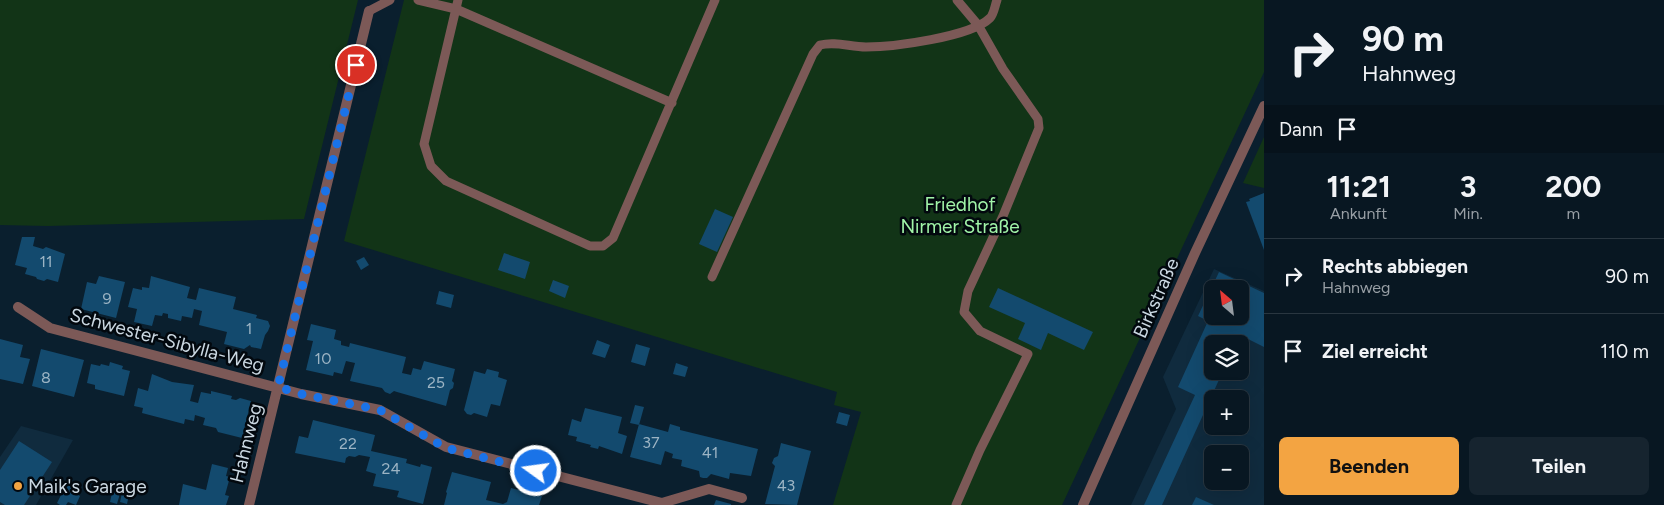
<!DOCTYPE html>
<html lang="de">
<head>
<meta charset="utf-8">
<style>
	body { margin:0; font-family:Figtree,sans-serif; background:#16242f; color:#f1f3f6; height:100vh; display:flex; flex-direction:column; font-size:19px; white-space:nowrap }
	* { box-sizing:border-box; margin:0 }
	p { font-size:16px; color:#989fa5 }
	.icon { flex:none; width:28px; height:28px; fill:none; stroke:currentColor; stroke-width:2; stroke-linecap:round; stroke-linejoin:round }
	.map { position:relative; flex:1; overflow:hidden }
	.side { display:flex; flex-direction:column; background:#081722; width:400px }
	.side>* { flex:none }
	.top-card { background:#081722; color:#f1f3f6; overflow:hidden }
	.needle { width:32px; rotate:332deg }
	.tools { position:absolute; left:1204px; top:280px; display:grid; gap:10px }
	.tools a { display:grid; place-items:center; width:45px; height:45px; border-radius:8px; background:#081722; box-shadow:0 5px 20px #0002,0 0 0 1px #293640; font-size:25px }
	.pin { position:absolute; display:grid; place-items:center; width:42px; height:42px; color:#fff; margin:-21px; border:2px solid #fff; border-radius:50%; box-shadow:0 1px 5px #0007 }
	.me { position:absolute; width:55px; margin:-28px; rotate:284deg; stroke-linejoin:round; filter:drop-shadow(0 0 4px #0008) }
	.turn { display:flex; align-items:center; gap:18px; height:105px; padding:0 15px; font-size:22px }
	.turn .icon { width:65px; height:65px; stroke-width:2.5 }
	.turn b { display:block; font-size:35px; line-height:42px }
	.then { display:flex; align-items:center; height:48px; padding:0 15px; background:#0003; gap:10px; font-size:19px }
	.eta { display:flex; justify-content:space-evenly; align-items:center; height:85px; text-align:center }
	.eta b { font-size:30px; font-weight:700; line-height:35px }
	.action { display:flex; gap:10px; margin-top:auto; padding:10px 15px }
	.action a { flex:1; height:58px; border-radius:8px; background:#f3a442; color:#111; font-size:20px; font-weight:700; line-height:58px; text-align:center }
	.action a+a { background:#16242f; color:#f1f3f6 }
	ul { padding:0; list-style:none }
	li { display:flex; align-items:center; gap:15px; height:75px; padding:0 15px; border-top:1px solid #293640 }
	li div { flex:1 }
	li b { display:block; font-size:19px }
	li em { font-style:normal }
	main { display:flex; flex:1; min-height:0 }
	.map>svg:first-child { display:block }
</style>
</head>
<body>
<main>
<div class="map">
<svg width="1264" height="505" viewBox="0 0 1264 505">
	<rect width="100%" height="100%" fill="#0a1f2e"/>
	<path fill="#102b3e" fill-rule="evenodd" d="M 1214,269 L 1264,291 L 1264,505 L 1131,505 L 1176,409 L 1163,377 ZM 1212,289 L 1240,289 L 1240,316 L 1212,316 ZM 1212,344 L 1240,344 L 1240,371 L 1212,371 ZM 1212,399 L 1240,399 L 1240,426 L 1212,426 ZM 1212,454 L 1240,454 L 1240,481 L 1212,481 Z
		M 21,426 L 73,440 L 36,505 L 0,505 L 0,457 Z"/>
	<path fill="#123417" d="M 0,0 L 358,0 L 304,219 L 48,226 L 0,225 Z
		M 404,0 L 1264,0 L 1264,72 L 1062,505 L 833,505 L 861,412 L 834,405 L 837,392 L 344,241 Z
		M 1264,137 L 1264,188 L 1243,183 Z"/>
	<path fill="#134a6e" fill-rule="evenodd" d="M 1264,193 L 1264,250 L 1246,202 L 1250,201 L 1249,199 Z
		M 715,209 L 733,217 L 717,252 L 699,244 Z
		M 22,237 L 35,237 L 33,246 L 43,249 L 46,247 L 65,254 L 58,282 L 47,279 L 44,281 L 37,279 L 36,277 L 25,274 L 27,268 L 15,265 Z
		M 504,253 L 530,262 L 525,279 L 498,270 Z
		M 364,257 L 369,265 L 361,270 L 356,261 Z
		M 1219,272 L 1264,293 L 1264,347 L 1240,335 L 1236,344 L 1212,344 L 1212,371 L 1223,371 L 1162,505 L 1144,505 L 1195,395 L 1178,387 L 1208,321 L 1198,316 ZM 1212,289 L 1240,289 L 1240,316 L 1212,316 Z
		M 99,276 L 125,282 L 116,318 L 81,309 L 87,282 L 96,284 Z
		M 151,276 L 190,287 L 187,298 L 196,300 L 199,288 L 236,297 L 233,309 L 257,315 L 256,318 L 268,321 L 270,326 L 268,331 L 265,335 L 261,349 L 251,347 L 250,345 L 244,349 L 224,344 L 227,332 L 199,325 L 202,311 L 194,309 L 192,318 L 182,316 L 181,321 L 168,318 L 168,314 L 163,313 L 162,316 L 155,315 L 152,326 L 134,322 L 137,309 L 128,307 L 133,288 L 142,290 L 142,287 L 149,288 Z
		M 553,280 L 569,286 L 565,298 L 549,291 Z
		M 998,288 L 1093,332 L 1084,350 L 1048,333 L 1041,350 L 1018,339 L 1025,323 L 989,307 Z
		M 439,291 L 454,295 L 451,308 L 436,304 Z
		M 311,324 L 336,330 L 334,339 L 341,341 L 341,345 L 349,347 L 350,343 L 406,357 L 402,373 L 411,375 L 413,368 L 421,370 L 424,361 L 455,369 L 452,381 L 454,383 L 453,388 L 450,390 L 446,406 L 397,392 L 394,391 L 390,394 L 385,392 L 382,388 L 350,381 L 355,363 L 346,361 L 342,374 L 334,372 L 333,376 L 306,370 L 313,341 L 307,340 Z
		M 0,339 L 23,345 L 20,357 L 30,359 L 23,384 L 0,379 Z
		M 597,340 L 610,345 L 605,358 L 592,354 Z
		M 636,344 L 650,348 L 645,366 L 631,362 Z
		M 41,349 L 84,360 L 74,397 L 32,386 Z
		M 110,362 L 123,366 L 122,369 L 130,371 L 124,396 L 95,389 L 95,385 L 87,383 L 91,364 L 100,366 L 101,364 L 109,366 Z
		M 676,363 L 688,367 L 685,377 L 673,374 Z
		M 487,369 L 499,372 L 498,377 L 507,380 L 500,406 L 491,404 L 487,417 L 474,413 L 471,415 L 467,414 L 464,410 L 474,371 L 485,374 Z
		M 152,374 L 172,382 L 194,385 L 190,401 L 198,403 L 201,392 L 211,394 L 211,391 L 232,396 L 231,399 L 236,400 L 240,398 L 251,401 L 242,438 L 218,432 L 216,428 L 203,425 L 205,418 L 195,415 L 194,421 L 185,419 L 184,424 L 142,413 L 143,408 L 134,406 L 138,388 L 148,391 Z
		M 635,405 L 644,407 L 639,425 L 630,423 Z
		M 585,408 L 622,417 L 618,433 L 627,436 L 622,454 L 599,446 L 598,449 L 590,447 L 591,445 L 576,441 L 577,437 L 568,435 L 572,419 L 581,422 Z
		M 839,412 L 850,415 L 847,426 L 836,423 Z
		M 313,420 L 375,435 L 371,451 L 407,459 L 406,463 L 420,467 L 421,464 L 432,467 L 423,504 L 397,497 L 399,491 L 373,486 L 376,474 L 366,471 L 370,457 L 359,455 L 355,457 L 349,456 L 346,458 L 345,463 L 295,453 L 299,436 L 308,438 Z
		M 639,424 L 668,432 L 670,424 L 680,427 L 680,430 L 758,449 L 751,476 L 730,473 L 729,479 L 711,474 L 707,478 L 703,478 L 700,477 L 699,471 L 681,466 L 682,460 L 672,458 L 673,454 L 665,451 L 661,465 L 630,457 Z
		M 19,441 L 52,462 L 24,505 L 5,505 L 0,502 L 0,470 Z
		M 781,443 L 811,451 L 797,505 L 765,504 L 775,466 L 772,463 L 774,458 L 778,456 Z
		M 212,464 L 228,468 L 226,476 L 230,477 L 225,495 L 229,496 L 226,505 L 179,505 L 183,484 L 206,490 Z
		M 452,472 L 491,482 L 486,500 L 503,504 L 507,502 L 511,488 L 542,496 L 539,505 L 444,505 L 447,493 L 446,492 Z
		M 69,479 L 78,483 L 73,492 L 80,496 L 76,505 L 68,502 L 66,505 L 60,505 L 57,503 Z
		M 113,488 L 121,490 L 117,504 L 110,502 Z
		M 122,493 L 129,495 L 127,504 L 120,502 Z
		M 1196,497 L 1214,505 L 1192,505 Z
		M 716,500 L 731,504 L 731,505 L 714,505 Z"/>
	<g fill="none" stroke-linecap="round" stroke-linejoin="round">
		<path stroke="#7c5957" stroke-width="9" d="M 418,0 L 456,9 L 672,103
			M 458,0 L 424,144 L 431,166 L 446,181 L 570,237 L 590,246 L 603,246 L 613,238 L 715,0
			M 369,11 L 390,0
			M 712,277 L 813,54 L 820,45 C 836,41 850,47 866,47 C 893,47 971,37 990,18 C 994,14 995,5 997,0
			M 956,505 L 980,450 L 1028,354 L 980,331 L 964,312 L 968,291 L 1003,216 L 1039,128 L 1038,119 L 1003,69 L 978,25 L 957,0"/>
		<path stroke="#7c5957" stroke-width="10" d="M 18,307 L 50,328 L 301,394 L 380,410 L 446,447 L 662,503 L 709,489 L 742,498
			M 249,505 L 369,11
			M 1083,505 L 1195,253 L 1264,106"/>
	</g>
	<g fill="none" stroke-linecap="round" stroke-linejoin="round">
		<path stroke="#1a73e8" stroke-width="9" stroke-dasharray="0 16.2" d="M 356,65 L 278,387 L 301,394 L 380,410 L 446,448 L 536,471"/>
	</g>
	<circle fill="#f3a442" stroke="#02080e" stroke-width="2" cx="18" cy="486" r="5"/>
	<g text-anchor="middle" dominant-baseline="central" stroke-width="5" stroke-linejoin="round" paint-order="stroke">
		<g font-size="16" fill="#9cb4c4">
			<text x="46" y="261">11</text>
			<text x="107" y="298">9</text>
			<text x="249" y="328">1</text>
			<text x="323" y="358">10</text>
			<text x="46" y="377">8</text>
			<text x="436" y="382">25</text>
			<text x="651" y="442">37</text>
			<text x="348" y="443">22</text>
			<text x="710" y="452">41</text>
			<text x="391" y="468">24</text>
			<text x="786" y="485">43</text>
		</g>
		<g font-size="19" fill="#a1f4a8" stroke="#02080e">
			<text x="960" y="204">Friedhof<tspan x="960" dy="22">Nirmer Straße</tspan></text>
		</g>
		<g font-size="19" fill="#cad7e1" stroke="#02080e">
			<text transform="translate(1156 298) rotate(-66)">Birkstraße</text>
			<text transform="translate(167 340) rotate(15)">Schwester-Sibylla-Weg</text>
			<text transform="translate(246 443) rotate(-76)">Hahnweg</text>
		</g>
		<g font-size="19" fill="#cad7e1" stroke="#02080e" text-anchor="start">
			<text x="28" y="486">Maik's Garage</text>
		</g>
	</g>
</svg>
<div class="tools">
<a><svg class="needle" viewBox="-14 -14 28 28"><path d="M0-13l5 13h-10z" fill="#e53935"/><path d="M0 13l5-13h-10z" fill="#989fa5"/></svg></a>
<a><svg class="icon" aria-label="layers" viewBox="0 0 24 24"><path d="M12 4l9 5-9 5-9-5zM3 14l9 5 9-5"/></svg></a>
<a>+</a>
<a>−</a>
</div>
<div class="pin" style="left:356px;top:65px;background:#d93025"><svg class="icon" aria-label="arrive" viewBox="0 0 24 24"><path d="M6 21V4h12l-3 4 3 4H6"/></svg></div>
<svg class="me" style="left:536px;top:471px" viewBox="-20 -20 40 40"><circle r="17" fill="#1a73e8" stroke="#fff" stroke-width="3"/><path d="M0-11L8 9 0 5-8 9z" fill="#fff"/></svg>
</div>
<section class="side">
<div class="top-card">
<div class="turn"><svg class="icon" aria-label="right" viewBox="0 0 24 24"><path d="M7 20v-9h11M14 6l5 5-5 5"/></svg><div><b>90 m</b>Hahnweg</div></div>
<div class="then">Dann<svg class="icon" aria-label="arrive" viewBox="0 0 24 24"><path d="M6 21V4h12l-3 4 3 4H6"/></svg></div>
</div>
<div class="eta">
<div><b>11:21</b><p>Ankunft</p></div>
<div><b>3</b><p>Min.</p></div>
<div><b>200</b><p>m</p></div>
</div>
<ul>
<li><svg class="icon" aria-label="right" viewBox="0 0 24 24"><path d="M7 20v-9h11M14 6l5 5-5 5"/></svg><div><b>Rechts abbiegen</b><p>Hahnweg</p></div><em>90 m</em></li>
<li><svg class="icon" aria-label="arrive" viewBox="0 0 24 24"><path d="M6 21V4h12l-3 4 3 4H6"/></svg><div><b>Ziel erreicht</b></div><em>110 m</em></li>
</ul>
<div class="action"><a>Beenden</a><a>Teilen</a></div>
</section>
</main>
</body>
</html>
